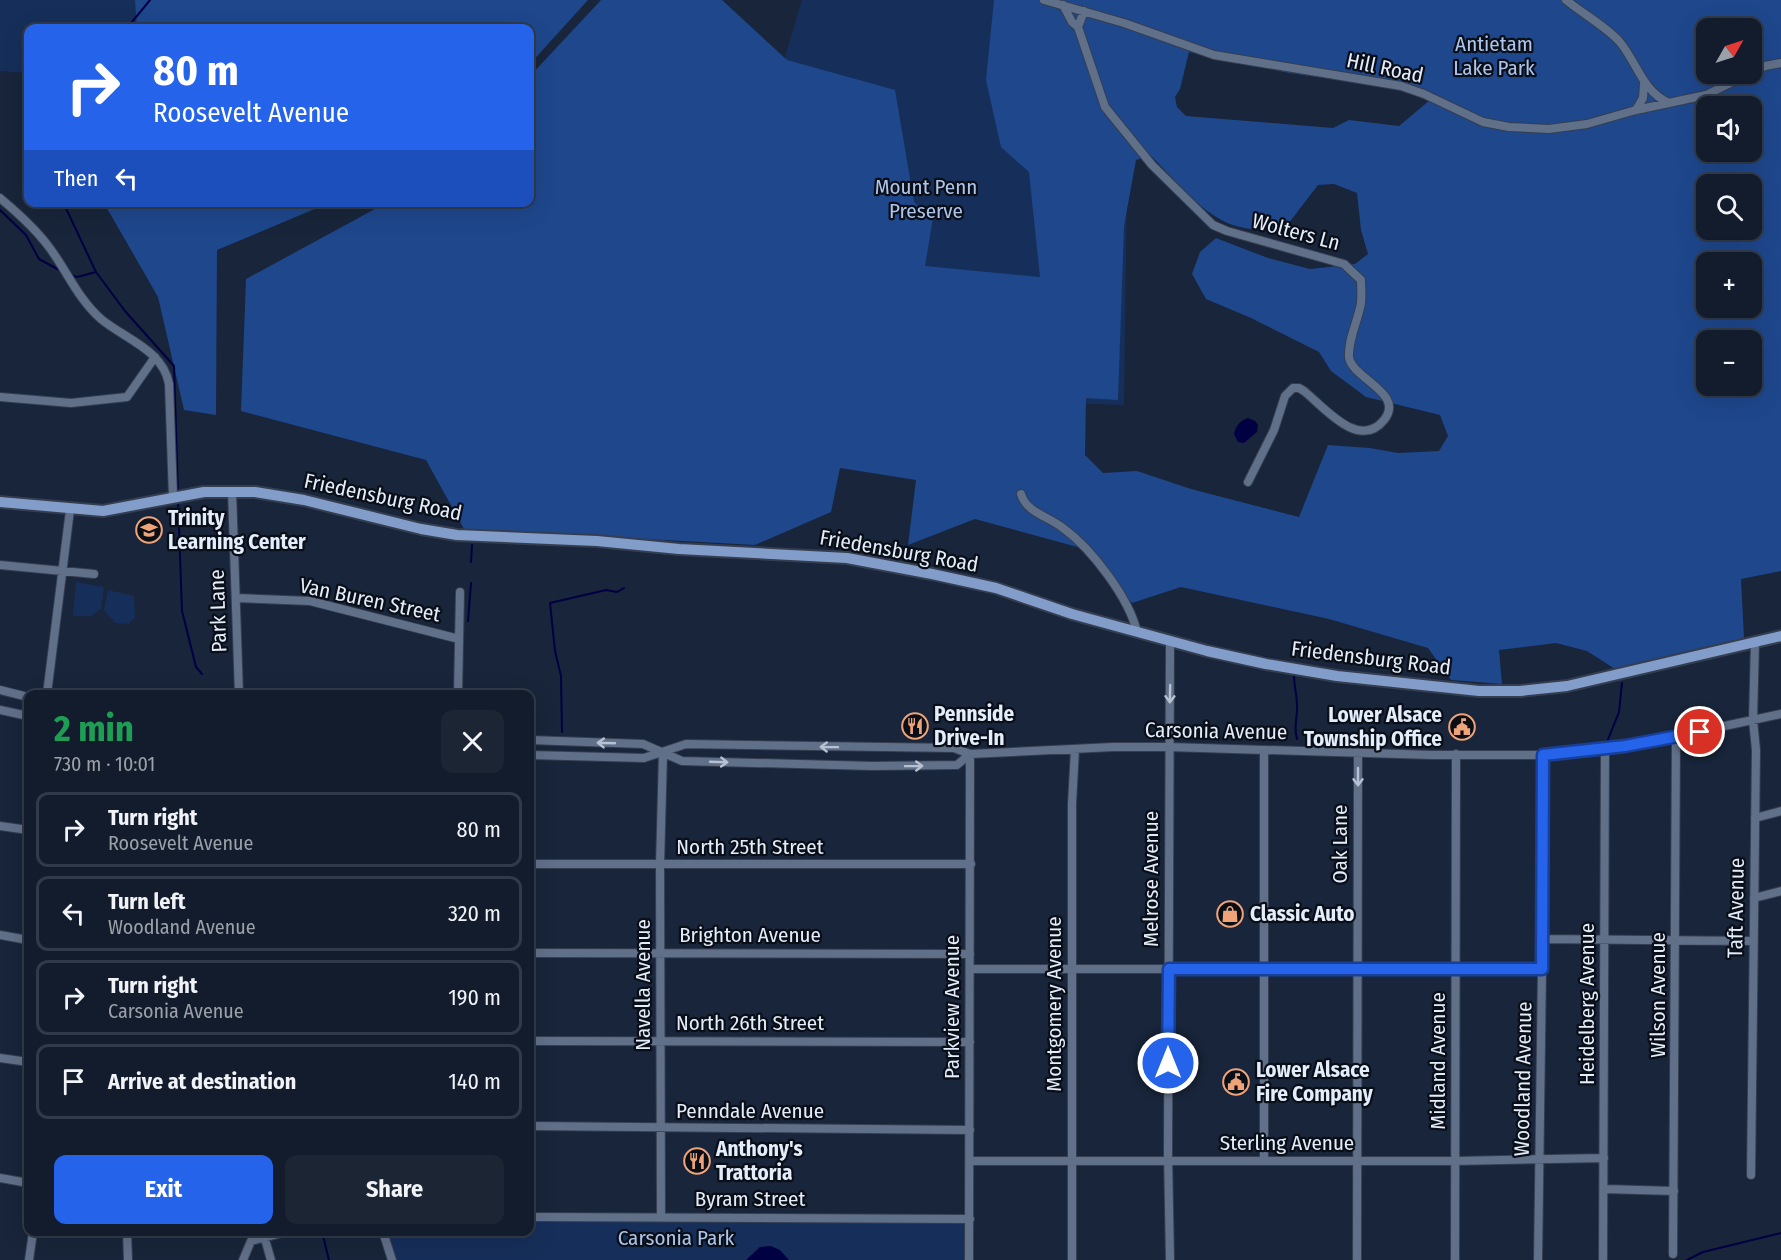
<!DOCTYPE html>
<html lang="en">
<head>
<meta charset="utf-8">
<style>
	body { margin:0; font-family:"Fira Sans Condensed",sans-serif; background:#1b2534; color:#f1f3f6; height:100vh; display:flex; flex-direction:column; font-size:22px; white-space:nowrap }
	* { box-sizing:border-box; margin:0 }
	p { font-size:20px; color:#9ca1a9 }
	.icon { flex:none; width:33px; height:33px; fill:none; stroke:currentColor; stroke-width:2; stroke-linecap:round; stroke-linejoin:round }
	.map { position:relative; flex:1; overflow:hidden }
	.sheet { position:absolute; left:24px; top:690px; width:510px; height:546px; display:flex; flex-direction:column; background:#121c2c; border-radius:12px; box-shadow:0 6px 24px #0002,0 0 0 2px #313a48 }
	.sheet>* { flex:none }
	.top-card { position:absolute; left:24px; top:24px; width:510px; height:183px; border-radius:12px; box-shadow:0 6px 24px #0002,0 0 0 2px #313a48; background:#2563eb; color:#fff; overflow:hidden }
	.needle { width:39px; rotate:51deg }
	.buttons { position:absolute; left:1696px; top:18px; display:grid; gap:12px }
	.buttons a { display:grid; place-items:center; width:66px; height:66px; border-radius:12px; background:#121c2c; box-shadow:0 6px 24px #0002,0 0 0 2px #313a48; font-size:30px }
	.pin { position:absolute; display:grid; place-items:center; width:51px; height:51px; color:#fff; margin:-26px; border:3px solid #fff; border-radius:50%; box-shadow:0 2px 6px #0007 }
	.me { position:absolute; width:66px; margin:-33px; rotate:0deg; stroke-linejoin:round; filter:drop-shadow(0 0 4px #0008) }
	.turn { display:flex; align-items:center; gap:21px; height:126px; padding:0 30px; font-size:27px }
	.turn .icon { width:78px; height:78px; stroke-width:2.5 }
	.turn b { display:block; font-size:42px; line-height:51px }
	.then { display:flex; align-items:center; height:57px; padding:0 30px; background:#0003; gap:12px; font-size:22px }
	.round { display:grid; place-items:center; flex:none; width:63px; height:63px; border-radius:12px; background:#1b2534 }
	.headline { display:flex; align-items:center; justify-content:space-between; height:102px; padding:0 30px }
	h1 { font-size:36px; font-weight:700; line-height:45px; color:#1e9e55 }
	.primary-button { display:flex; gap:12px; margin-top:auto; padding:12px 30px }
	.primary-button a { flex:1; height:69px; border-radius:12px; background:#2563eb; color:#fff; font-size:24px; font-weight:700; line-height:69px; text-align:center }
	.primary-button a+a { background:#1b2534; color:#f1f3f6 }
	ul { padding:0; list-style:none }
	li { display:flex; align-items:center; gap:18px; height:75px; margin:0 12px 9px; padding:0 18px; border:3px solid #313a48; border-radius:12px }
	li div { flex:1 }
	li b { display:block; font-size:22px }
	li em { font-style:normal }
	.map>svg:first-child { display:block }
</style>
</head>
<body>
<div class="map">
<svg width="1781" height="1260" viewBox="0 0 1781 1260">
	<rect width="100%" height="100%" fill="#18253a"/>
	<path fill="#162f5a" d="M 0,0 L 317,0 L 272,28 L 28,28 L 28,73 L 0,71 Z
		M 802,0 L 1008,0 L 1129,32 L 1124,405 L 747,392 L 784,60 Z
		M 76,582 L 104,587 L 101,609 L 91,616 L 73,616 Z
		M 108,590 L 134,596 L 135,618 L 128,624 L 115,623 L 104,610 Z
		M 530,1217 L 970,1219 L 969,1260 L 392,1260 L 383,1232 L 530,1232 Z"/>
	<path fill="#1e478c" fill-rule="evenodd" d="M 135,0 L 588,0 L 530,64 L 530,28 L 137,28 Z
		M 601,0 L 722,0 L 787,60 L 895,90 L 914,202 L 933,218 L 925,266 L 1040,277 L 1029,172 L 1001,147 L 986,80 L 994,0 L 1781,0 L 1781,571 L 1741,579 L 1744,638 L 1615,669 L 1587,651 L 1556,643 L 1499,650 L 1502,684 L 1451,680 L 1428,648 L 1329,619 L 1181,587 L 1132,603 L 1081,548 L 975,519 L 908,545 L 916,480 L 840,468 L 831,512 L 755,545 L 464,529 L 426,460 L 241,411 L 246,279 L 386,203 L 530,202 L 530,76 ZM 1707,28 L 1752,28 L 1752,74 L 1707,74 ZM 1189,52 L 1289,73 L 1401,89 L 1430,100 L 1399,126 L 1349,120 L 1333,128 L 1186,116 L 1177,107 L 1175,97 L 1180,89 ZM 1707,106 L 1752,106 L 1752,152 L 1707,152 ZM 1150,155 C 1174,178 1203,217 1236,226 C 1250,230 1267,230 1282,232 L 1318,185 L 1334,184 L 1357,193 L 1361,230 L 1368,254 L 1355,264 L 1310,269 L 1268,258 L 1216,238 L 1200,252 L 1192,274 L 1206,299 L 1251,318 L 1319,352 L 1331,371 L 1366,397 L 1440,415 L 1448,436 L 1439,451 L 1398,453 L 1370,448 L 1328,445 L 1299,517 L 1191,489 L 1137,471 L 1103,473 L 1085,455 L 1086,398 L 1118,400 L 1124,226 L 1136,160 ZM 1707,184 L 1752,184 L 1752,230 L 1707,230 ZM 1707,262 L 1752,262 L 1752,308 L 1707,308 ZM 1707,340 L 1752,340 L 1752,386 L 1707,386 Z
		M 104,203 L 329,203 L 217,250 L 216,415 L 184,410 L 158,297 Z"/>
	<path fill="#000043" d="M 1248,418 L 1255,421 L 1258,425 L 1257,432 L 1244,443 L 1238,442 L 1234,434 C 1236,426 1239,421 1248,418 Z
		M 771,1246 L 780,1250 L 789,1260 L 746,1260 L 760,1247 Z"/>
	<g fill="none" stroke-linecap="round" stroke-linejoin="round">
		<path stroke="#000043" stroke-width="2" d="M 127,28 L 150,0
			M 63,202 L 96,272
			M 0,210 L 26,235 L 39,259 L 63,272
			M 71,275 L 77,277 L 96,272 L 125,311 L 174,366 L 178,494
			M 178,499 L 182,611 L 196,667 L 202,674
			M 471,562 L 472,545
			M 468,621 L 471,583
			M 1263,657 L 1290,662
			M 1294,675 C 1294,686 1297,695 1297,705 C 1298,717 1293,726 1297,739
			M 212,694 L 213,689
			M 562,732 L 561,676 L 555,651 L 550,603 L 606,590 L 617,592 L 624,588
			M 1607,742 L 1619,712 L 1622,683
			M 322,1232 L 329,1260
			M 1687,1260 L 1703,1252 L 1781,1233"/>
		<g stroke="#353e50" stroke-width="10">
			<path id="minor" d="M 1044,0 L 1124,23 L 1214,55 L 1401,86 L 1424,94 L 1483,122 L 1509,127 L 1549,129 L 1587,124 L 1636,110 L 1706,95 L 1749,74
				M 1566,0 C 1583,14 1604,25 1619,41 C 1637,62 1642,91 1669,103
				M 1063,5 L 1072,22 L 1078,27
				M 1084,11 L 1078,27 L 1105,107 L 1152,165 L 1213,225 L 1227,231 L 1344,264 L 1361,280 C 1361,287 1362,295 1361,303 C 1358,321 1348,339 1349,357 C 1351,378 1406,393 1384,420 C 1359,451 1324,407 1304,391 L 1299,388 L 1293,388 L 1285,396 L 1274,430 L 1248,482
				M 1752,72 L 1765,66 L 1781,63
				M 1636,110 L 1643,98 L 1644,84
				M 0,198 C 18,213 35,228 49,247 C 67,271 78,299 101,319 C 125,339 163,350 169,384 L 173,497
				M 0,397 L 71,403 L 127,397 L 155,357
				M 232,491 L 239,694
				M 1021,494 C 1026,512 1049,517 1063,528 C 1092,549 1129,598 1137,632
				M 0,565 L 94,574
				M 236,598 L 310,601 L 459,639
				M 0,690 L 28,697
				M 47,694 L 70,510
				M 458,694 L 460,592
				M 0,710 L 28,716
				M 530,740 L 643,744 L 682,761 L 872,766 L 957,765 L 970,754
				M 1264,750 L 1264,1160
				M 530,755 L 644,758 L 686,744 L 954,748 L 970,754 L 1113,747 L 1169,747 L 1432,755 L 1543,755 L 1645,743 L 1781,714
				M 1755,818 L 1781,811
				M 0,826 L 28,830
				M 530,864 L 971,864
				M 1754,898 L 1781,891
				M 0,935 L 28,940
				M 1543,939 L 1753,941
				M 530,953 L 970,954
				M 970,969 L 1542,969
				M 530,1041 L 970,1042
				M 0,1058 L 28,1062
				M 530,1126 L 970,1130
				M 970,1161 L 1455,1161 L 1604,1158
				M 1751,1175 L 1756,750 L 1753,720 L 1755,642
				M 0,1178 L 28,1183
				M 1604,1189 L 1674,1191
				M 530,1217 L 970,1219
				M 661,1217 L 660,865 L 663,753
				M 127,1232 L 128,1260
				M 263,1232 L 271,1260
				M 383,1232 L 392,1260
				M 1673,1254 L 1676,737
				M 29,1260 L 33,1232
				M 243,1260 L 251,1241 L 286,1232
				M 969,1260 L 970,754
				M 1072,1260 L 1072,804 L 1075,749
				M 1170,1260 L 1168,1154 L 1170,641
				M 1357,1260 L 1358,753
				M 1455,1260 L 1456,754
				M 1538,1260 L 1542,969 L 1543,755
				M 1603,1260 L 1605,749"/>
		</g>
		<g stroke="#353e50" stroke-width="14">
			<path id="major" d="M 0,502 L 103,511 L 204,492 L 255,492 L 304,500 L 421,529 L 457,535 L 597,541 L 679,549 L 847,558 L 932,574 L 996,588 L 1072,614 L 1207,651 L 1266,664 L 1337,676 L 1479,691 L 1520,691 L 1567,686 L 1781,636"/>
		</g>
		<use href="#minor" stroke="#617089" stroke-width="8"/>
		<use href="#major" stroke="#829dca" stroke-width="10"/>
	</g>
	<defs><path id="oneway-shaft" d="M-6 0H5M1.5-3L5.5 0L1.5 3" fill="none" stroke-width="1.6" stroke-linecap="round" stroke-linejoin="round" transform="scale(1.5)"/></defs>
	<g stroke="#b6c1d3">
		<use href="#oneway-shaft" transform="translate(1170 694) rotate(91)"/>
		<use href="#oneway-shaft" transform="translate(606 743) rotate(-178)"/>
		<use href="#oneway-shaft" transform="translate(829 747) rotate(-179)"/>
		<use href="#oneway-shaft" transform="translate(719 762) rotate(2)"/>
		<use href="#oneway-shaft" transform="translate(914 766) rotate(-1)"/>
		<use href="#oneway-shaft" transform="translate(1358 777) rotate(90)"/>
	</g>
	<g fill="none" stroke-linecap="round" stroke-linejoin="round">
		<g stroke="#184099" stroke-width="15">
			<path id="route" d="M 1168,1063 L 1169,969 L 1542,969 L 1543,755 L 1625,746 L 1700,732"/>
		</g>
		<use href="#route" stroke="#2563eb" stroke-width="10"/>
	</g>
	<defs>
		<g id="school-ring" transform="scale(1.35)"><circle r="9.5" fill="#090e17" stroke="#efa378" stroke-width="1.5"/><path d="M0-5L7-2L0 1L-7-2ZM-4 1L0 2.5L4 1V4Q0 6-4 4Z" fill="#efa378"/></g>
		<g id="restaurant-ring" transform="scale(1.35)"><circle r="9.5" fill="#090e17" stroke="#efa378" stroke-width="1.5"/><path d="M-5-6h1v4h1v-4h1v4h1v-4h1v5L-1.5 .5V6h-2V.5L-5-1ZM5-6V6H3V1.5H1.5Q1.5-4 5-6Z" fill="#efa378"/></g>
		<g id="civic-ring" transform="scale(1.35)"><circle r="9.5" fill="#090e17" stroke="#efa378" stroke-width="1.5"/><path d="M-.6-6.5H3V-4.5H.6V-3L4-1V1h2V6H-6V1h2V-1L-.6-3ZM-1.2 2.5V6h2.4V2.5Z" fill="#efa378"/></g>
		<g id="shop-ring" transform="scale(1.35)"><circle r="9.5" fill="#090e17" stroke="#efa378" stroke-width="1.5"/><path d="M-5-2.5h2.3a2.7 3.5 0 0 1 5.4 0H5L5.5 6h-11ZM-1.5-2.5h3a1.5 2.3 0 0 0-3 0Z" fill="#efa378"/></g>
	</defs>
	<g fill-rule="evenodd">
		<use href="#school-ring" x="149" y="530"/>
		<use href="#restaurant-ring" x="915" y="726"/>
		<use href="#civic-ring" x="1462" y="727"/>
		<use href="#shop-ring" x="1230" y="914"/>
		<use href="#civic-ring" x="1236" y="1082"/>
		<use href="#restaurant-ring" x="697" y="1161"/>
	</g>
	<g text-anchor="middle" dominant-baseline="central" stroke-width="4.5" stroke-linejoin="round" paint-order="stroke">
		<g font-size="21" fill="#adc5ec" stroke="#090e17">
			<text x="1494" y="44">Antietam<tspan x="1494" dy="24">Lake Park</tspan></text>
			<text x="926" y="187">Mount Penn<tspan x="926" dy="24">Preserve</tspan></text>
			<text x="676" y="1238">Carsonia Park</text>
		</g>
		<g font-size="21" fill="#e4edfb" stroke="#090e17">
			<text transform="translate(1385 68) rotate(12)">Hill Road</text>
			<text transform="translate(1296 232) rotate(15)">Wolters Ln</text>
			<text transform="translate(383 497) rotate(12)">Friedensburg Road</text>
			<text transform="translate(899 551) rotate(10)">Friedensburg Road</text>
			<text transform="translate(370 600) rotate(12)">Van Buren Street</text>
			<text transform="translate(218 611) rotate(-92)">Park Lane</text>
			<text transform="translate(1371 658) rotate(7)">Friedensburg Road</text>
			<text transform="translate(1216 731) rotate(1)">Carsonia Avenue</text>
			<text transform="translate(1340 844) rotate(-90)">Oak Lane</text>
			<text x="750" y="847">North 25th Street</text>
			<text transform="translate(1151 879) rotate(-90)">Melrose Avenue</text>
			<text transform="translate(1736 908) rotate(-89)">Taft Avenue</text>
			<text x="750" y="935">Brighton Avenue</text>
			<text transform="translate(643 985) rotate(-90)">Navella Avenue</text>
			<text transform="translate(1658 995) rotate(-90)">Wilson Avenue</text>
			<text transform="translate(1054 1004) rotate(-90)">Montgomery Avenue</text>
			<text transform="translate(1587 1004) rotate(-90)">Heidelberg Avenue</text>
			<text transform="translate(952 1007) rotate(-90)">Parkview Avenue</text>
			<text x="750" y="1023">North 26th Street</text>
			<text transform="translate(1438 1061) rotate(-90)">Midland Avenue</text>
			<text transform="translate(1523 1079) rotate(-89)">Woodland Avenue</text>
			<text x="750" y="1111">Penndale Avenue</text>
			<text x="1287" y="1143">Sterling Avenue</text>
			<text x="750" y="1199">Byram Street</text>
		</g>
		<g font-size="21" font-weight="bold" fill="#e4edfb" stroke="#090e17" text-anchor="start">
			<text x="168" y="518">Trinity<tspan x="168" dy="24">Learning Center</tspan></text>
			<text x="934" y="714">Pennside<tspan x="934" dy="24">Drive-In</tspan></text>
			<text x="1442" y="715" text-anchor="end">Lower Alsace<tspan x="1442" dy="24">Township Office</tspan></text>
			<text x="1250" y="914">Classic Auto</text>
			<text x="1256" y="1070">Lower Alsace<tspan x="1256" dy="24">Fire Company</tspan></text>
			<text x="716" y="1149">Anthony's<tspan x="716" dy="24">Trattoria</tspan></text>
		</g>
	</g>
</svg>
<div class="buttons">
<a><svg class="needle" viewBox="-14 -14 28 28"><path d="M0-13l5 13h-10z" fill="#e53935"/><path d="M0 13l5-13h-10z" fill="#9ca1a9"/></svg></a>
<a><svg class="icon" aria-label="sound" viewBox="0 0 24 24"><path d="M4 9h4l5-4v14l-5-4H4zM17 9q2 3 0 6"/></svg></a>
<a><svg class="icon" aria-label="search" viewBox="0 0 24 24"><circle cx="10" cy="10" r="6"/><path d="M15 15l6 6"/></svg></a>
<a>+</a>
<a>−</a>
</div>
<div class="pin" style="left:1700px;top:732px;background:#d93025"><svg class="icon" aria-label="arrive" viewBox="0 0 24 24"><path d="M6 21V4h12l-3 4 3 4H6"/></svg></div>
<svg class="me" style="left:1168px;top:1063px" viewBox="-20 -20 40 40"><circle r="17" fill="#2563eb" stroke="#fff" stroke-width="3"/><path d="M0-11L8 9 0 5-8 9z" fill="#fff"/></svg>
<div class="top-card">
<div class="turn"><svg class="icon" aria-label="right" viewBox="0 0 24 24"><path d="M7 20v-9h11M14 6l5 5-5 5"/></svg><div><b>80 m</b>Roosevelt Avenue</div></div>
<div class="then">Then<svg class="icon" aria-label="left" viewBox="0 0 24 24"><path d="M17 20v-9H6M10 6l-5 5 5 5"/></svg></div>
</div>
<section class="sheet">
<div class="headline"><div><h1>2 min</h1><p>730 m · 10:01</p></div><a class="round"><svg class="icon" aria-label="close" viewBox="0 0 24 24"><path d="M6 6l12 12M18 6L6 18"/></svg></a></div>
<ul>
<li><svg class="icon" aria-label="right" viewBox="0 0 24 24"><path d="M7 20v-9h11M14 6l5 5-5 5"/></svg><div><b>Turn right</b><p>Roosevelt Avenue</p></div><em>80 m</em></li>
<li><svg class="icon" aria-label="left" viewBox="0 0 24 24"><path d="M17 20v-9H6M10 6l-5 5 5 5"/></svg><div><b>Turn left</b><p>Woodland Avenue</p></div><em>320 m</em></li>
<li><svg class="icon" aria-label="right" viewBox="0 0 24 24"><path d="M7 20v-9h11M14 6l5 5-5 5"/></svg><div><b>Turn right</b><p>Carsonia Avenue</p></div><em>190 m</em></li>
<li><svg class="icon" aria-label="arrive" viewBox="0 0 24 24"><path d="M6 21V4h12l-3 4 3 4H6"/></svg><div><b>Arrive at destination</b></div><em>140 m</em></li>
</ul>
<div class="primary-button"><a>Exit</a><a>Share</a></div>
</section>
</div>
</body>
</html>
